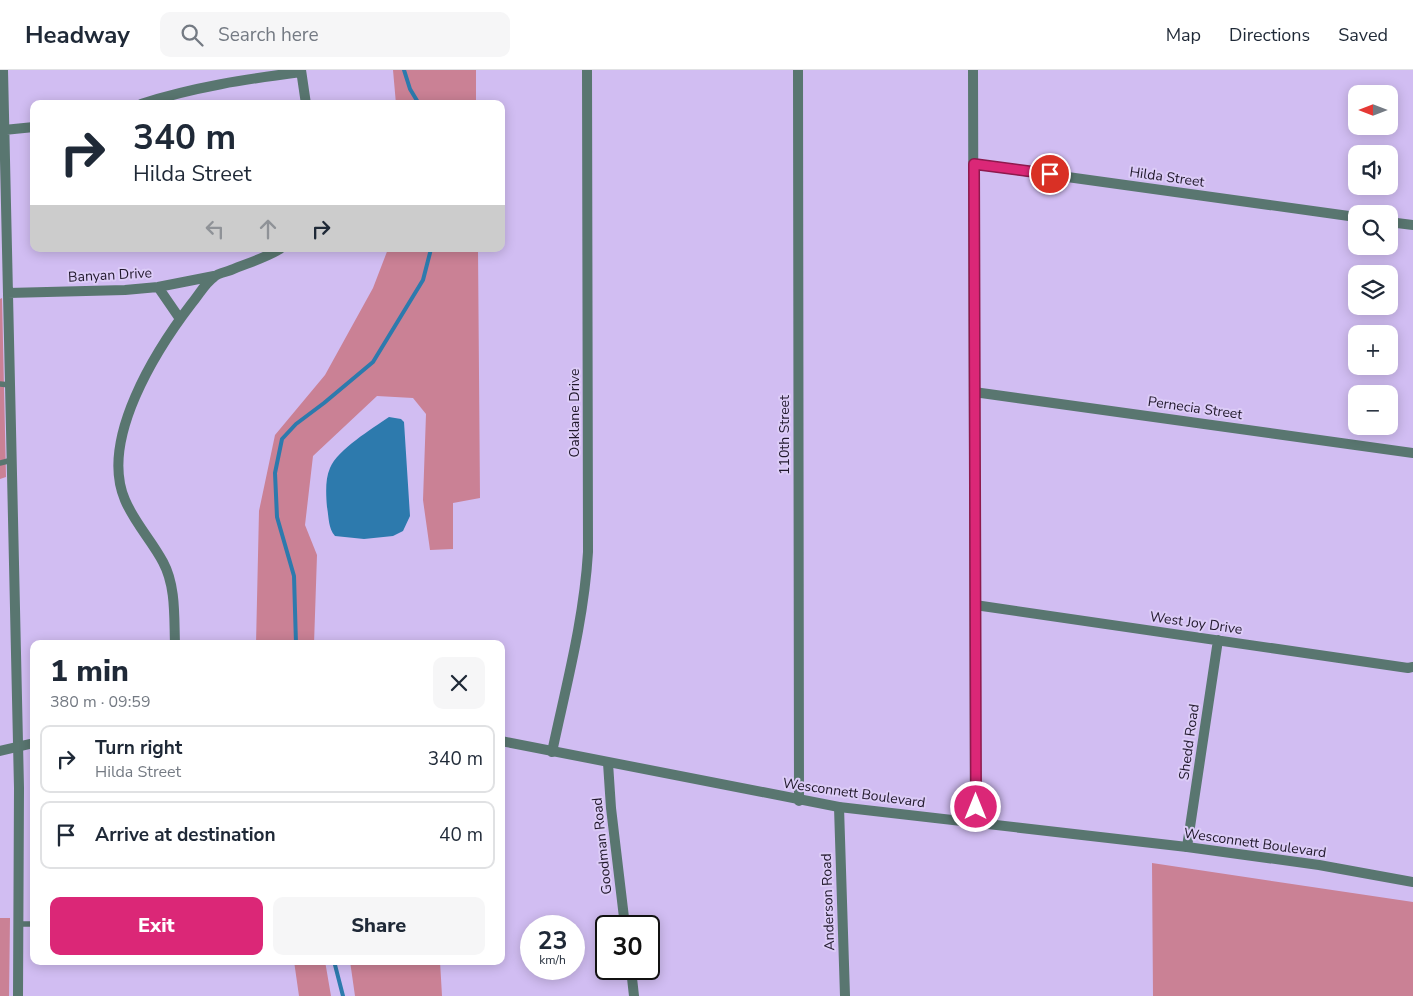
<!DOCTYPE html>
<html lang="en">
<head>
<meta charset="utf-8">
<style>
	body { margin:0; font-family:"Nunito Sans",sans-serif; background:#f6f6f7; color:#1f2937; height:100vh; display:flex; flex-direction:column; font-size:19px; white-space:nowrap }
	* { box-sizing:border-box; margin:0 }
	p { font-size:16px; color:#747a83 }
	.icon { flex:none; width:28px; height:28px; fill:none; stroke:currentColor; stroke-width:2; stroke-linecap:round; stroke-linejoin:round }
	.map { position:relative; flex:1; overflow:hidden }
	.side { position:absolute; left:30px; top:570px; width:475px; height:325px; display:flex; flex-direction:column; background:#fff; border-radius:10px; box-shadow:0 2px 12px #0003 }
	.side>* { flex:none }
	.hud { position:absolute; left:30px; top:30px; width:475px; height:152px; border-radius:10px; box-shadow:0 2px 12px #0003; background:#fff; color:#1f2937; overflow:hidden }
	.needle { width:32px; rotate:270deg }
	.tools { position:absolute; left:1348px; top:15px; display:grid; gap:10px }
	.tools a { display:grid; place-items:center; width:50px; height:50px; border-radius:10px; background:#fff; box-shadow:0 2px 12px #0003; font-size:25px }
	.speed { position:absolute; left:520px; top:845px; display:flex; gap:10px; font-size:25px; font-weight:700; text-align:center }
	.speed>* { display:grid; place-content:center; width:65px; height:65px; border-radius:50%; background:#fff; box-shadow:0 2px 12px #0003; line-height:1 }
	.speed small { font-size:12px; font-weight:400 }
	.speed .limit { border:2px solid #111; border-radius:8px; background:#fff; color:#111 }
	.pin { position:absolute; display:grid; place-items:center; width:42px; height:42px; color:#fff; margin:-21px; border:2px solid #fff; border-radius:50%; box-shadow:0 1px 5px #0007 }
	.me { position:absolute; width:55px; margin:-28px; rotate:0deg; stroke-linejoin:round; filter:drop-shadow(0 0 4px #0008) }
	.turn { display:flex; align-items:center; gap:18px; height:105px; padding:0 20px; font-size:22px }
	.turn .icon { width:65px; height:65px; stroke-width:2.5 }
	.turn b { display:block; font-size:35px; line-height:42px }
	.lanes { display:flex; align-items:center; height:48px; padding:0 20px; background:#0003; justify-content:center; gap:25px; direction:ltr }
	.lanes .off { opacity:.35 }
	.round { display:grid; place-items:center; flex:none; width:52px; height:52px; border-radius:10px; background:#f6f6f7 }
	.head { display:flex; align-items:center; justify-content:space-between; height:85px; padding:0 20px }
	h1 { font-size:30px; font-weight:800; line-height:38px }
	.primary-button { display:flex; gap:10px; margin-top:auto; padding:10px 20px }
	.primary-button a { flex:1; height:58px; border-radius:10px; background:#db2777; color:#fff; font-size:20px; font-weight:800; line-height:58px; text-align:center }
	.primary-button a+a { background:#f6f6f7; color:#1f2937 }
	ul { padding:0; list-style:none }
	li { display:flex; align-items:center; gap:15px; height:68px; margin:0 10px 8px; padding:0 10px; border:2px solid #e0e1e3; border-radius:10px }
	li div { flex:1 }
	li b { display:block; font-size:19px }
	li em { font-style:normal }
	header { display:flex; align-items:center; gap:30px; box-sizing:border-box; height:70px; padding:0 25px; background:#fff; border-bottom:1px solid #e0e1e3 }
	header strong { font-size:24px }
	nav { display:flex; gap:28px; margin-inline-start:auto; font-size:18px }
	.search { width:350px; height:45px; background:#f6f6f7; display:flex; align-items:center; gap:12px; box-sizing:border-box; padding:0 18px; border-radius:10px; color:#747a83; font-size:19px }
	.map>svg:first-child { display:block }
</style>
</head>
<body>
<header>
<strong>Headway</strong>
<div class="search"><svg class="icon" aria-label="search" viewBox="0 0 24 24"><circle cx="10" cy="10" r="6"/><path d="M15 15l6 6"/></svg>Search here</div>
<nav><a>Map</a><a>Directions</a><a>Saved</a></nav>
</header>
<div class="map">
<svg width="1413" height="926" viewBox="0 0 1413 926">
	<rect width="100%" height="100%" fill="#d1bdf2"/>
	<path fill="#ca8195" d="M 393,0 L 476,0 L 476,34 L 396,34 Z
		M 388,179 L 478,179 L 480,428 L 453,433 L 453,479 L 430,480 L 423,430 L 426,344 L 413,328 L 377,326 L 313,386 L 305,455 L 317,485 L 314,574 L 256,574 L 259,441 L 275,365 L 325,305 L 373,218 Z
		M 2,228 L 6,407 L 0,409 L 0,229 Z
		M 1152,793 L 1413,832 L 1413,926 L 1153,926 Z
		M 0,848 L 10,848 L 9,926 L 0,926 Z
		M 294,891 L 325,891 L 331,926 L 299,926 Z
		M 350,891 L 440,891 L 442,926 L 355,926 Z"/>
	<path fill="#2d7aad" d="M 389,347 L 401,349 L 404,352 L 410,446 L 403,461 L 393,466 L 364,469 L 335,466 C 328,458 329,447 327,437 C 326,425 325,409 330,398 C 338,379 372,359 389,347 Z"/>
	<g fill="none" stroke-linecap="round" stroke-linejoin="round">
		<path stroke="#2d7aad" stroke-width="4" d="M 404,0 L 410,19 L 419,34
			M 296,574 L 294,506 L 277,447 L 275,403 L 282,369 L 296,354 L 324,333 L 373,292 L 423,210 L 431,179
			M 334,891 L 343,926"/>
		<path stroke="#597670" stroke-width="5.5" d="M 0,314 L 10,315
			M 0,393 L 12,390
			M 19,854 L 34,854"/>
		<path stroke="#597670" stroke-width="10" d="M 3,0 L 19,718 L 18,926
			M 301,0 L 306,34
			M 798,0 L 799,731
			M 973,0 L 975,754
			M 141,34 C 194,17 247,9 301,2
			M 4,60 L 34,57
			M 974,94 L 1356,147
			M 1389,152 L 1413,155
			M 158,217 L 180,249
			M 8,223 L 125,220 L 158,217 L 214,206
			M 974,322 L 1413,383
			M 975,535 L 1408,598 L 1413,597
			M 175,574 C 174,547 176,516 163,492 C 152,471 134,452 125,430 C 99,370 156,280 192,233 C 199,225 205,213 214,207 C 218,203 226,202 231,200 C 248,193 265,188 280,179
			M 552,682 C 566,616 584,550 588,482 L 587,0
			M 608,693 L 611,738 L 625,856
			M 839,737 L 845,926
			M 1187,777 L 1218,570
			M 631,899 L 634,926"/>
		<path stroke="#597670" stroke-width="10" d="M 501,671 L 839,737 L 1187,777 L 1319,795 L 1413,812
			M 0,681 L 34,673"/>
	</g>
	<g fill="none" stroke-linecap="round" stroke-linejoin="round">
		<g stroke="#8e194d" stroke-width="12">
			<path id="route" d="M 976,737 L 974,94 L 1050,104"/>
		</g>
		<use href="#route" stroke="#db2777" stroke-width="9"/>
	</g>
	<g text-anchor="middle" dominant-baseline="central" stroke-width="4" stroke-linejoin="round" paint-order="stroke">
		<g font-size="14" fill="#20182b" stroke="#dcccf7">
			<text transform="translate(1167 107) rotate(8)">Hilda Street</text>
			<text transform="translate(110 205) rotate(-3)">Banyan Drive</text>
			<text transform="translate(1195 338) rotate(8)">Pernecia Street</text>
			<text transform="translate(574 343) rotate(-90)">Oaklane Drive</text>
			<text transform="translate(784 365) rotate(-90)">110th Street</text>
			<text transform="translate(1196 553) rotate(8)">West Joy Drive</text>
			<text transform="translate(1189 672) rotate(-82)">Shedd Road</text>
			<text transform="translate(854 723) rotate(8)">Wesconnett Boulevard</text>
			<text transform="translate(1255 773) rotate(8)">Wesconnett Boulevard</text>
			<text transform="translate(602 776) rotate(-96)">Goodman Road</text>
			<text transform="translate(828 832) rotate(-92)">Anderson Road</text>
		</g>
	</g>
</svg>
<div class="tools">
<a><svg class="needle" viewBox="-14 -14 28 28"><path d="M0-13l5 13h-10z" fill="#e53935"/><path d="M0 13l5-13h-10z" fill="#747a83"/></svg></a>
<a><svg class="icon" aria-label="sound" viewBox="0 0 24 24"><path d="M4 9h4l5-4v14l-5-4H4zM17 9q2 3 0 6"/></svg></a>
<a><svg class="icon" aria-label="search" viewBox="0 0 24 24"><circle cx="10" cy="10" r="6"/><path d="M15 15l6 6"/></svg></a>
<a><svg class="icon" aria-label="layers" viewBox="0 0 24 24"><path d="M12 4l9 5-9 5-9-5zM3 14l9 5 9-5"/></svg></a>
<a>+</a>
<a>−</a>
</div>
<div class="speed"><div>23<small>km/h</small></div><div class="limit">30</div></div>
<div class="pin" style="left:1050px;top:104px;background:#d93025"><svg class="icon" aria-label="arrive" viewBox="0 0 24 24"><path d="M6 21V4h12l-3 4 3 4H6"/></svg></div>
<svg class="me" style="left:976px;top:737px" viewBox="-20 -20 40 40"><circle r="17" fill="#db2777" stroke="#fff" stroke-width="3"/><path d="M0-11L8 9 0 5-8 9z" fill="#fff"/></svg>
<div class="hud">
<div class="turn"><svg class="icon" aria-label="right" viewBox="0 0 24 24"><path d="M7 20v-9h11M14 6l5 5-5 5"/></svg><div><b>340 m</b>Hilda Street</div></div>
<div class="lanes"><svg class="icon off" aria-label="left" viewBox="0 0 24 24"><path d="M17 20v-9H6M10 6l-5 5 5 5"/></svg><svg class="icon off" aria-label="ahead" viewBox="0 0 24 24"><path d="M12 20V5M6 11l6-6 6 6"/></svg><svg class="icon" aria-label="right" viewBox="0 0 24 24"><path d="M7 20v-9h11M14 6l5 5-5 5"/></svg></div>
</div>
<section class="side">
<div class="head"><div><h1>1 min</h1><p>380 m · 09:59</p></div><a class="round"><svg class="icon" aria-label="close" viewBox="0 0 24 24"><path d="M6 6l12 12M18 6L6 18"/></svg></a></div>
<ul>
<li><svg class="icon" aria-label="right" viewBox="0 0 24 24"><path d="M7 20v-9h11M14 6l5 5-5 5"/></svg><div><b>Turn right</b><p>Hilda Street</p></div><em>340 m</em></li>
<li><svg class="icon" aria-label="arrive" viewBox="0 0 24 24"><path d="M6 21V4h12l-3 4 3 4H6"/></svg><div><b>Arrive at destination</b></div><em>40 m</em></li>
</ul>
<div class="primary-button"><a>Exit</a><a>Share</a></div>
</section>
</div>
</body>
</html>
